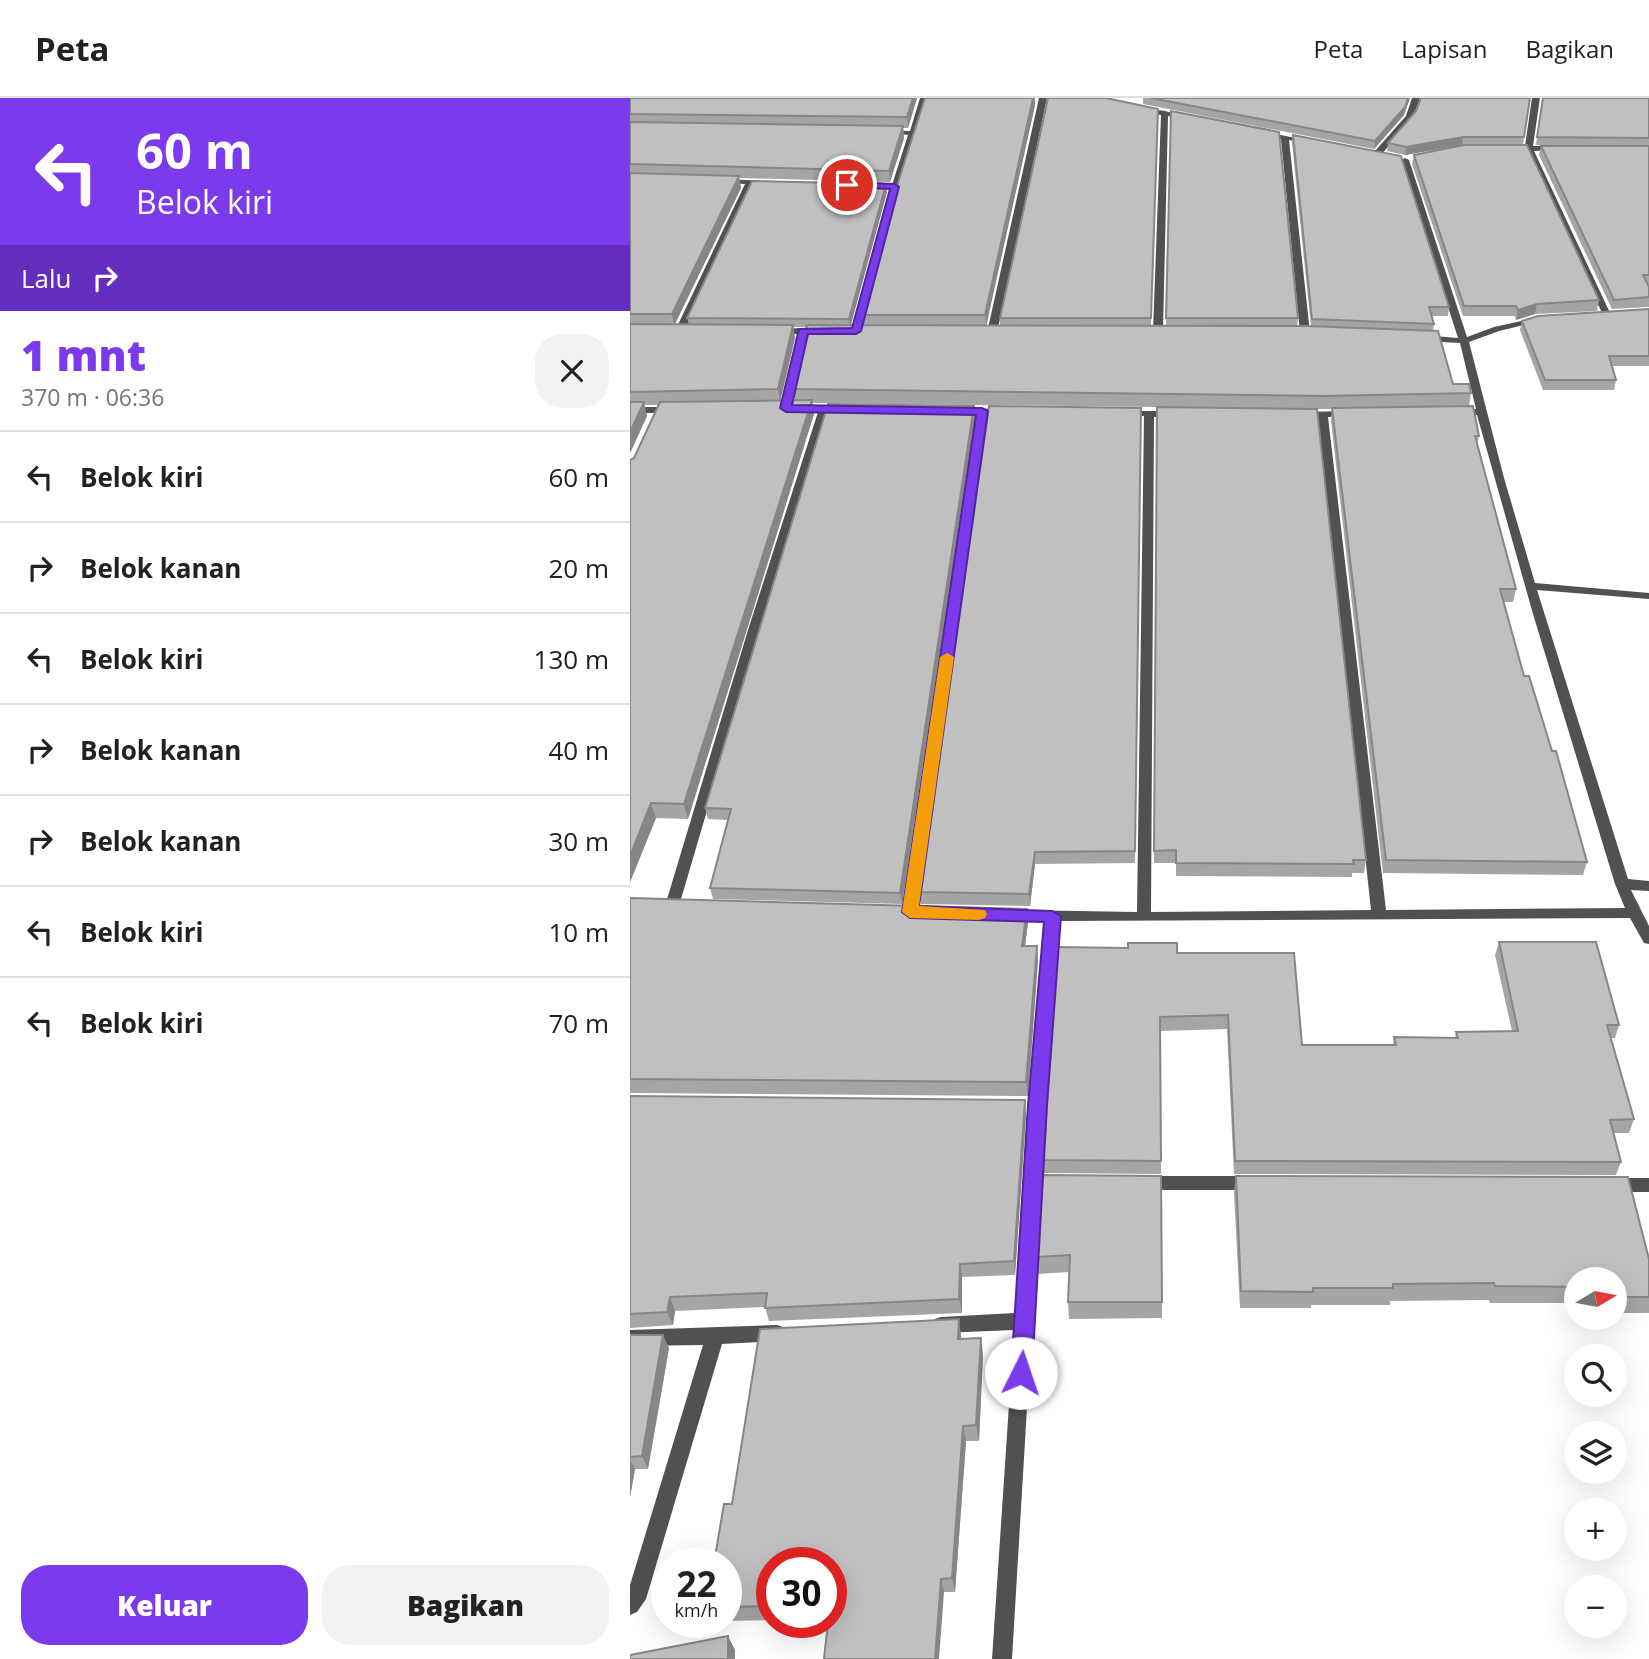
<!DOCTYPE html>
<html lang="id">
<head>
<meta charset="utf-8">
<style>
	body { margin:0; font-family:"Open Sans",sans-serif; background:#f2f2f2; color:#222; height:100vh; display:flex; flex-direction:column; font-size:26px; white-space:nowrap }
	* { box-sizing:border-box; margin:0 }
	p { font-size:23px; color:#767676 }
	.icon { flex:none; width:38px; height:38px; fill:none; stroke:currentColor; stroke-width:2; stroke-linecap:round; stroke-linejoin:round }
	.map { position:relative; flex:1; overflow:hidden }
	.side { display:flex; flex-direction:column; background:#fff; width:630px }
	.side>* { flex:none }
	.hud { background:#7c3aed; color:#fff; overflow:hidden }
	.needle { width:46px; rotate:80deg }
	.controls { position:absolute; left:934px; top:1169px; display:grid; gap:14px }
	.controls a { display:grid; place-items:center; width:63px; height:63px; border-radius:50%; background:#fff; box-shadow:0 7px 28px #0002; font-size:35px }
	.speed { position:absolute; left:21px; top:1449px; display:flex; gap:14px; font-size:35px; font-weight:700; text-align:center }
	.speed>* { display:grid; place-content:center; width:91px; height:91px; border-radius:50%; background:#fff; box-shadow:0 7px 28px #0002; line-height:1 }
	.speed small { font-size:18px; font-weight:400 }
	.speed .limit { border:10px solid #d22; background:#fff; color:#111 }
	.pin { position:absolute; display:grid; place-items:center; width:60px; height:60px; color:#fff; margin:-30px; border:4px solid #fff; border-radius:50%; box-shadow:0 2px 7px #0007 }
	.me { position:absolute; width:77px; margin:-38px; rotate:4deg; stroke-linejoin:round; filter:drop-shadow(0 0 5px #0008) }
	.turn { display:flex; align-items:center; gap:24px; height:147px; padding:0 21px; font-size:32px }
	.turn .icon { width:91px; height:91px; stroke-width:2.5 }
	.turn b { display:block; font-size:49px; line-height:60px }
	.then { display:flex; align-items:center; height:66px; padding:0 21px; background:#0003; gap:14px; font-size:26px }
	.round { display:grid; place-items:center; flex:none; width:74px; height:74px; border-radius:28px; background:#f2f2f2 }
	.head { display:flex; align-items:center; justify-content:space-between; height:119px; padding:0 21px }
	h1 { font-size:42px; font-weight:800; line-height:52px; color:#7c3aed }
	.button { display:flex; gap:14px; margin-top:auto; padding:14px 21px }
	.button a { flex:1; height:80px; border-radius:28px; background:#7c3aed; color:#fff; font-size:28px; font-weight:800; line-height:80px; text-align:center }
	.button a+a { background:#f2f2f2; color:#222 }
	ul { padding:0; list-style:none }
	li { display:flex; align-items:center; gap:21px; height:91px; padding:0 21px; border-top:2px solid #e0e0e0 }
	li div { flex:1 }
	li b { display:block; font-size:26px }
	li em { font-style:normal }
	header { display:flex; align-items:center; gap:42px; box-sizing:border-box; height:98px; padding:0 35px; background:#fff; border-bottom:2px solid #e0e0e0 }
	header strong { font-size:33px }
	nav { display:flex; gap:38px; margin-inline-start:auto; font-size:24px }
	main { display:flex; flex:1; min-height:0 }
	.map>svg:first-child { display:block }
</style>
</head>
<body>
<header>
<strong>Peta</strong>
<nav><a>Peta</a><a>Lapisan</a><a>Bagikan</a></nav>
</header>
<main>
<section class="side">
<div class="hud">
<div class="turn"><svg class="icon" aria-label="left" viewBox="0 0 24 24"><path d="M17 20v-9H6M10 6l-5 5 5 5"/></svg><div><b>60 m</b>Belok kiri</div></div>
<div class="then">Lalu<svg class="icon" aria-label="right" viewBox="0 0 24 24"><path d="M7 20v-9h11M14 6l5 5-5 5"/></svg></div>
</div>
<div class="head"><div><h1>1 mnt</h1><p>370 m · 06:36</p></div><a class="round"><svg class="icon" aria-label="close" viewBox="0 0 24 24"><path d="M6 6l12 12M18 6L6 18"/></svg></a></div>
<ul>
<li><svg class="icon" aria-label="left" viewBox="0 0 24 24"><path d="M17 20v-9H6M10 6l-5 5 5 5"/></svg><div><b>Belok kiri</b></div><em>60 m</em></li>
<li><svg class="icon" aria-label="right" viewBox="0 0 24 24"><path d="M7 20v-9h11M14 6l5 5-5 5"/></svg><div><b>Belok kanan</b></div><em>20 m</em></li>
<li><svg class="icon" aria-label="left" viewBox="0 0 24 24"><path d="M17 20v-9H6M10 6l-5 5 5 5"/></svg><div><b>Belok kiri</b></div><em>130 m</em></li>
<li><svg class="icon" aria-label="right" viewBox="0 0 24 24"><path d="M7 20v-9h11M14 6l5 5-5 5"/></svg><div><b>Belok kanan</b></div><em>40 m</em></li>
<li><svg class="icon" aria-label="right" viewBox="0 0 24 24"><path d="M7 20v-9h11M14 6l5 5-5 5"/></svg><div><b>Belok kanan</b></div><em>30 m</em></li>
<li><svg class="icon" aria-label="left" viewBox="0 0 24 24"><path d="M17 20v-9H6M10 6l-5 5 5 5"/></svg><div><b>Belok kiri</b></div><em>10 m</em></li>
<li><svg class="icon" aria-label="left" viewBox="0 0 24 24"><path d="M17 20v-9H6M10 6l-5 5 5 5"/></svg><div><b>Belok kiri</b></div><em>70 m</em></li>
</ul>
<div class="button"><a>Keluar</a><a>Bagikan</a></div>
</section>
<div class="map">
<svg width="1019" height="1561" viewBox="0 0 1019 1561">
	<rect width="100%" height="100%" fill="#fff"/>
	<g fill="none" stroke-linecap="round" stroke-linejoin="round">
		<path fill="#515151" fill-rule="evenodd" d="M 290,0 L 298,0 L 269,89 L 231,233 L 223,235 L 221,233 L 260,91 L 238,90 L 234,88 L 238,86 L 262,87 L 278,37 L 253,34 L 257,32 L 280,33 Z
			M 409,0 L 417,0 L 367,235 L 362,238 L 357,235 Z
			M 782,0 L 790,0 L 783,19 L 751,57 L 745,57 L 745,53 L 776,18 Z
			M 902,0 L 910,0 L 903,48 L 927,48 L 931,50 L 927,52 L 904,53 L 981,217 L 980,219 L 973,217 L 897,53 L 880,53 L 876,51 L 895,48 Z
			M 509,9 L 535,13 L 561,20 L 557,22 L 538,18 L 533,233 L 528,236 L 523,233 L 531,17 L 509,13 Z
			M 632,33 L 685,44 L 681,46 L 659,42 L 680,235 L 675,238 L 670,235 L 651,41 L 629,37 L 628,35 Z
			M 775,60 L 779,62 L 837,239 L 864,229 L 909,219 L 914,222 L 869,233 L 839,244 L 874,380 L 905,485 L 1019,495 L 1019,501 L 907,492 L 998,781 L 1019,783 L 1019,793 L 1001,792 L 1019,828 L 1019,846 L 1014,845 L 1000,820 L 429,823 L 415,1008 L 382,1561 L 362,1561 L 384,1232 L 311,1235 L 305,1233 L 302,1227 L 305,1221 L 311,1219 L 385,1215 L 414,823 L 379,822 L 372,817 L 379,812 L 507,814 L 514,318 L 492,317 L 492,313 L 545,313 L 550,316 L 545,319 L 524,319 L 521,814 L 741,812 L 688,320 L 670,320 L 665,317 L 670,314 L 720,313 L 723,314 L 723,318 L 698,319 L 756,812 L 995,810 L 985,786 L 903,516 L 847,317 L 827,317 L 822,314 L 827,311 L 846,311 L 830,245 L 792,243 L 787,240 L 792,237 L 828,240 L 771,62 Z
			M 91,81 L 141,83 L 145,85 L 141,87 L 123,87 L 54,235 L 46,237 L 44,235 L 115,86 L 88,85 L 87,83 Z
			M 173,230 L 195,230 L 200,233 L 195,236 L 177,236 L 161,310 L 156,313 L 151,310 L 168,236 L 145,237 L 140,234 L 145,231 Z
			M 166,308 L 216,309 L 221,312 L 216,315 L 198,315 L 130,532 L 49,808 L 42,813 L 35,808 L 118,532 L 188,314 L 163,313 L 161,311 Z
			M 0,309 L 44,309 L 49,312 L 44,315 L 0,315 Z
			M 327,310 L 377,311 L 382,314 L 377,317 L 357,317 L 287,814 L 280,819 L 273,814 L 348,316 L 324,315 L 322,313 Z
			M 513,1078 L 622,1078 L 628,1080 L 630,1085 L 628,1090 L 622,1092 L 513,1092 L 507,1090 L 505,1085 L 507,1080 Z
			M 982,1080 L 1019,1080 L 1019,1094 L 982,1094 L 976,1092 L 974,1087 L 976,1082 Z
			M 147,1227 L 153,1229 L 156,1235 L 153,1241 L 147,1243 L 92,1246 L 16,1501 L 7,1514 L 0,1517 L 0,1487 L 73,1247 L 0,1248 L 0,1232 Z"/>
	</g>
	<path fill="#a5a5a5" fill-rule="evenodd" d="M 0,0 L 287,0 L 278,30 L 273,30 L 274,40 L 260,84 L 109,80 L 111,90 L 45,226 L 59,226 L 57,220 L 257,94 L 221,227 L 234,227 L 233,217 L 405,7 L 356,227 L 370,227 L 370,220 L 528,11 L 521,227 L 536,227 L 541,13 L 668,220 L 667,228 L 681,228 L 662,45 L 663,37 L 819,209 L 818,218 L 802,218 L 804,226 L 803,233 L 823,286 L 841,295 L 839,308 L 849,338 L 847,347 L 886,491 L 883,504 L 874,504 L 894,578 L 957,764 L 953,777 L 753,775 L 701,323 L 702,311 L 687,311 L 736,762 L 734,775 L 722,775 L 722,779 L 546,778 L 546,765 L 524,765 L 527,309 L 183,305 L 184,316 L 58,721 L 26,720 L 0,784 L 4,360 L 28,307 L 14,307 L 17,318 L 0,355 ZM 163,229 L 177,229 L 163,291 L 165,303 L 150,303 L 165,240 Z
		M 513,0 L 780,0 L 774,17 L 744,51 L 513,6 Z
		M 900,0 L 893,47 L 969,202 L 967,213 L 905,216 L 886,222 L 885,218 L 833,218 L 782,66 L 784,57 L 833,47 L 775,57 L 757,53 L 758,45 L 786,13 Z
		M 912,0 L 1019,0 L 1019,48 L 906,47 Z
		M 911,48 L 1019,48 L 1019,186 L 1017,186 L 1019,189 L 1019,209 L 982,211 L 909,57 Z
		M 1019,211 L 1019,268 L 982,268 L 986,282 L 984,292 L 913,292 L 890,232 L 892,223 Z
		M 344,308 L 345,318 L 272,806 L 83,801 L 80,790 L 98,722 L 78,721 L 75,710 Z
		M 511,310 L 505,765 L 405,766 L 400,808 L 291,806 L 289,794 Z
		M 0,800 L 397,811 L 398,825 L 395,848 L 408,862 L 398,998 L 0,995 Z
		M 869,844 L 989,927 L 985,940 L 981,940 L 1004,1021 L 999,1035 L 984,1035 L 991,1064 L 986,1077 L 604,1076 L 597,931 L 530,933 L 531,1076 L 414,1075 L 413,1062 L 547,855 L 672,947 L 763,947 L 764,939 L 825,940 L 826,934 L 882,933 L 865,857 Z
		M 0,998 L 395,1002 L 396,1017 L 385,1177 L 332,1179 L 332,1215 L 139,1223 L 135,1209 L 45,1213 L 43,1227 L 0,1230 Z
		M 411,1077 L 532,1204 L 532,1220 L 439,1221 L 438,1204 L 439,1174 L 408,1176 L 406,1159 Z
		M 606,1078 L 1019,1161 L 1019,1215 L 985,1215 L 985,1181 L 947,1181 L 947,1205 L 860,1205 L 859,1202 L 760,1203 L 760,1207 L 681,1207 L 681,1210 L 610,1210 L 604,1095 Z
		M 0,1237 L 39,1250 L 18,1371 L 5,1371 L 0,1399 Z
		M 331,1237 L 331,1241 L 353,1256 L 349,1343 L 336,1343 L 325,1494 L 314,1494 L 201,1524 L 201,1465 L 142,1465 L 142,1522 L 96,1523 L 96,1465 L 102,1406 Z"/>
	<path fill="#868686" d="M 283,0 L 287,0 L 278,30 L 277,19 Z
		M 403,0 L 405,0 L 405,7 L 356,229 L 355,217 Z
		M 778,0 L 780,0 L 774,17 L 744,51 L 745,43 Z
		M 273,28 L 274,40 L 260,84 L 259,73 Z
		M 833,39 L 832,47 L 775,57 L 776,49 Z
		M 109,78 L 111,90 L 44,228 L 42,216 Z
		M 256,86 L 257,94 L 220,229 L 219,221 Z
		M 907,206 L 905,216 L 886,222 L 888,212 Z
		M 163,227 L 165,240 L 150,304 L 148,291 Z
		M 182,302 L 184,316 L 58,721 L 54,706 Z
		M 14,304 L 17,318 L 0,355 L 0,334 Z
		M 344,308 L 345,318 L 272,806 L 270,795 Z
		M 21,705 L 26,720 L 0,784 L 0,758 Z
		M 405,754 L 405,766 L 400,808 L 399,796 Z
		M 397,811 L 398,825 L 393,862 L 392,848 Z
		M 407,848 L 408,862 L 398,998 L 396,984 Z
		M 395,1002 L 396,1017 L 385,1177 L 384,1163 Z
		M 330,1166 L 332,1179 L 332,1215 L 329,1201 Z
		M 40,1199 L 45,1213 L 43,1227 L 37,1214 Z
		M 329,1221 L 331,1237 L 331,1256 L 328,1241 Z
		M 33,1237 L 39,1250 L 18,1371 L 12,1358 Z
		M 351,1240 L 353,1256 L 349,1343 L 346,1327 Z
		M 333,1328 L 336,1343 L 325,1494 L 322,1480 Z
		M 0,1362 L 5,1371 L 0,1399 Z
		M 311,1481 L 314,1494 L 309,1561 L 305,1561 Z
		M 98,1538 L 105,1552 L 105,1561 L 98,1561 Z"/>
	<path fill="#c0c0c0" stroke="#868686" stroke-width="2" d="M 0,0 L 283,0 L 277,19 L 0,16 Z
		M 295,0 L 403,0 L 355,217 L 233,217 L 270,78 Z
		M 418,0 L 476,0 L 528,11 L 521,220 L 370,220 Z
		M 521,0 L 778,0 L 775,9 L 745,43 Z
		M 791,0 L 900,0 L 894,39 L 833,39 L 776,49 L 758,45 L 786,13 Z
		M 913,0 L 1019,0 L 1019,40 L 907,39 Z
		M 541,13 L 649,34 L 668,220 L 536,220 Z
		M 0,24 L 273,28 L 259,73 L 0,66 Z
		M 663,37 L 771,58 L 819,209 L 799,209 L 804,226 L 682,221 Z
		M 834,47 L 897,47 L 969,202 L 907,206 L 888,212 L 886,208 L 834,208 L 784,57 Z
		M 911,48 L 1019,48 L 1019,177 L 1013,177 L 1019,189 L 1019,199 L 984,202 Z
		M 0,75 L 109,78 L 42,216 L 0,216 Z
		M 122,83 L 256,86 L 219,221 L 57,220 Z
		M 1019,211 L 1019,258 L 979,258 L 986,282 L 915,282 L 892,223 L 908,218 Z
		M 0,226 L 163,227 L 148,291 L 0,294 Z
		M 177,227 L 676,228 L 808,233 L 823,286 L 839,286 L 841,295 L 694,298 L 163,291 Z
		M 182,302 L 54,706 L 21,705 L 0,758 L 0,362 L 4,360 L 30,304 Z
		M 0,304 L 14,304 L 0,334 Z
		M 198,306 L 344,308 L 270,795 L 80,790 L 101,711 L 75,710 Z
		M 359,308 L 511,310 L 505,753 L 405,754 L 399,796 L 289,794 Z
		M 843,308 L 849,338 L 845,338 L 886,491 L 870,491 L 894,578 L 899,578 L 922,653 L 926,653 L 957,764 L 756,762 L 702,310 Z
		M 527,309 L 687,311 L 736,762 L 723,762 L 724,766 L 546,765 L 546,752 L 524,753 Z
		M 0,800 L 397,811 L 392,848 L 407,848 L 396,984 L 0,981 Z
		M 869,844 L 966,844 L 989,927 L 977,927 L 1004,1021 L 980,1022 L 991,1064 L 605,1063 L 598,917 L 530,919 L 531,1063 L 413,1062 L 428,849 L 498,850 L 498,845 L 547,845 L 547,855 L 664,855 L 672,947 L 766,947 L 764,939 L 828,940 L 826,934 L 888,933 Z
		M 0,998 L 395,1002 L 384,1163 L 330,1166 L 329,1201 L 135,1210 L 137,1195 L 40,1199 L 37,1214 L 0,1216 Z
		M 411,1077 L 531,1078 L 532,1204 L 438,1204 L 440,1157 L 406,1159 Z
		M 606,1078 L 998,1079 L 1019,1161 L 1019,1199 L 985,1199 L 985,1181 L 947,1181 L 947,1189 L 865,1188 L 864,1185 L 763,1186 L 763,1190 L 683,1190 L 683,1194 L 611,1193 Z
		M 329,1221 L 328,1241 L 351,1240 L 346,1327 L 333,1328 L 322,1480 L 311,1481 L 305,1561 L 194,1561 L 198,1524 L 201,1524 L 201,1465 L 142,1465 L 142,1508 L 96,1509 L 96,1465 L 84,1465 L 94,1406 L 102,1406 L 130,1231 Z
		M 0,1237 L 33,1237 L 12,1358 L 0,1359 Z
		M 98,1538 L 98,1561 L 0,1561 L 0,1557 Z"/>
	<path fill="#7c3aed" stroke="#51269a" stroke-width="2" d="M 217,84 L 265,86 L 269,89 L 231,233 L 226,236 L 178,236 L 162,307 L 352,310 L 358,313 L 289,808 L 422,813 L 431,818 L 417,1007 L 402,1275 L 399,1282 L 391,1285 L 384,1282 L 381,1275 L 398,1007 L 414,824 L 280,820 L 272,814 L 346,317 L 156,314 L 150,310 L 169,231 L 222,230 L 260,91 L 214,89 L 212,87 Z"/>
	<path fill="#f59e0b" d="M 317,555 L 324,559 L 289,808 L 355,812 L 357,816 L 355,820 L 349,822 L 280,820 L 272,814 L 310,559 Z"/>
</svg>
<div class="controls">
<a><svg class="needle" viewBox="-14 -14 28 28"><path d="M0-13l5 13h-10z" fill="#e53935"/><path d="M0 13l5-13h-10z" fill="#767676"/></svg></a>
<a><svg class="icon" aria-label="search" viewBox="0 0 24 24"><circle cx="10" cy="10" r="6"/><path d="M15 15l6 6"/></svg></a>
<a><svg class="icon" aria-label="layers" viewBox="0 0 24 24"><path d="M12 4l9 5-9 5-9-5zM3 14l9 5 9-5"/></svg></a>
<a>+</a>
<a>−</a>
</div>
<div class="speed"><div>22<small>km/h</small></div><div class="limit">30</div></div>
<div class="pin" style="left:217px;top:87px;background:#d93025"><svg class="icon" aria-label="arrive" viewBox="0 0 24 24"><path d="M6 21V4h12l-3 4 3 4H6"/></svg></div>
<svg class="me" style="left:391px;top:1275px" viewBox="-20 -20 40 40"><circle r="19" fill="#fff"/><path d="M0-13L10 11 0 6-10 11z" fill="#7c3aed"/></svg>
</div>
</main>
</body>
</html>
